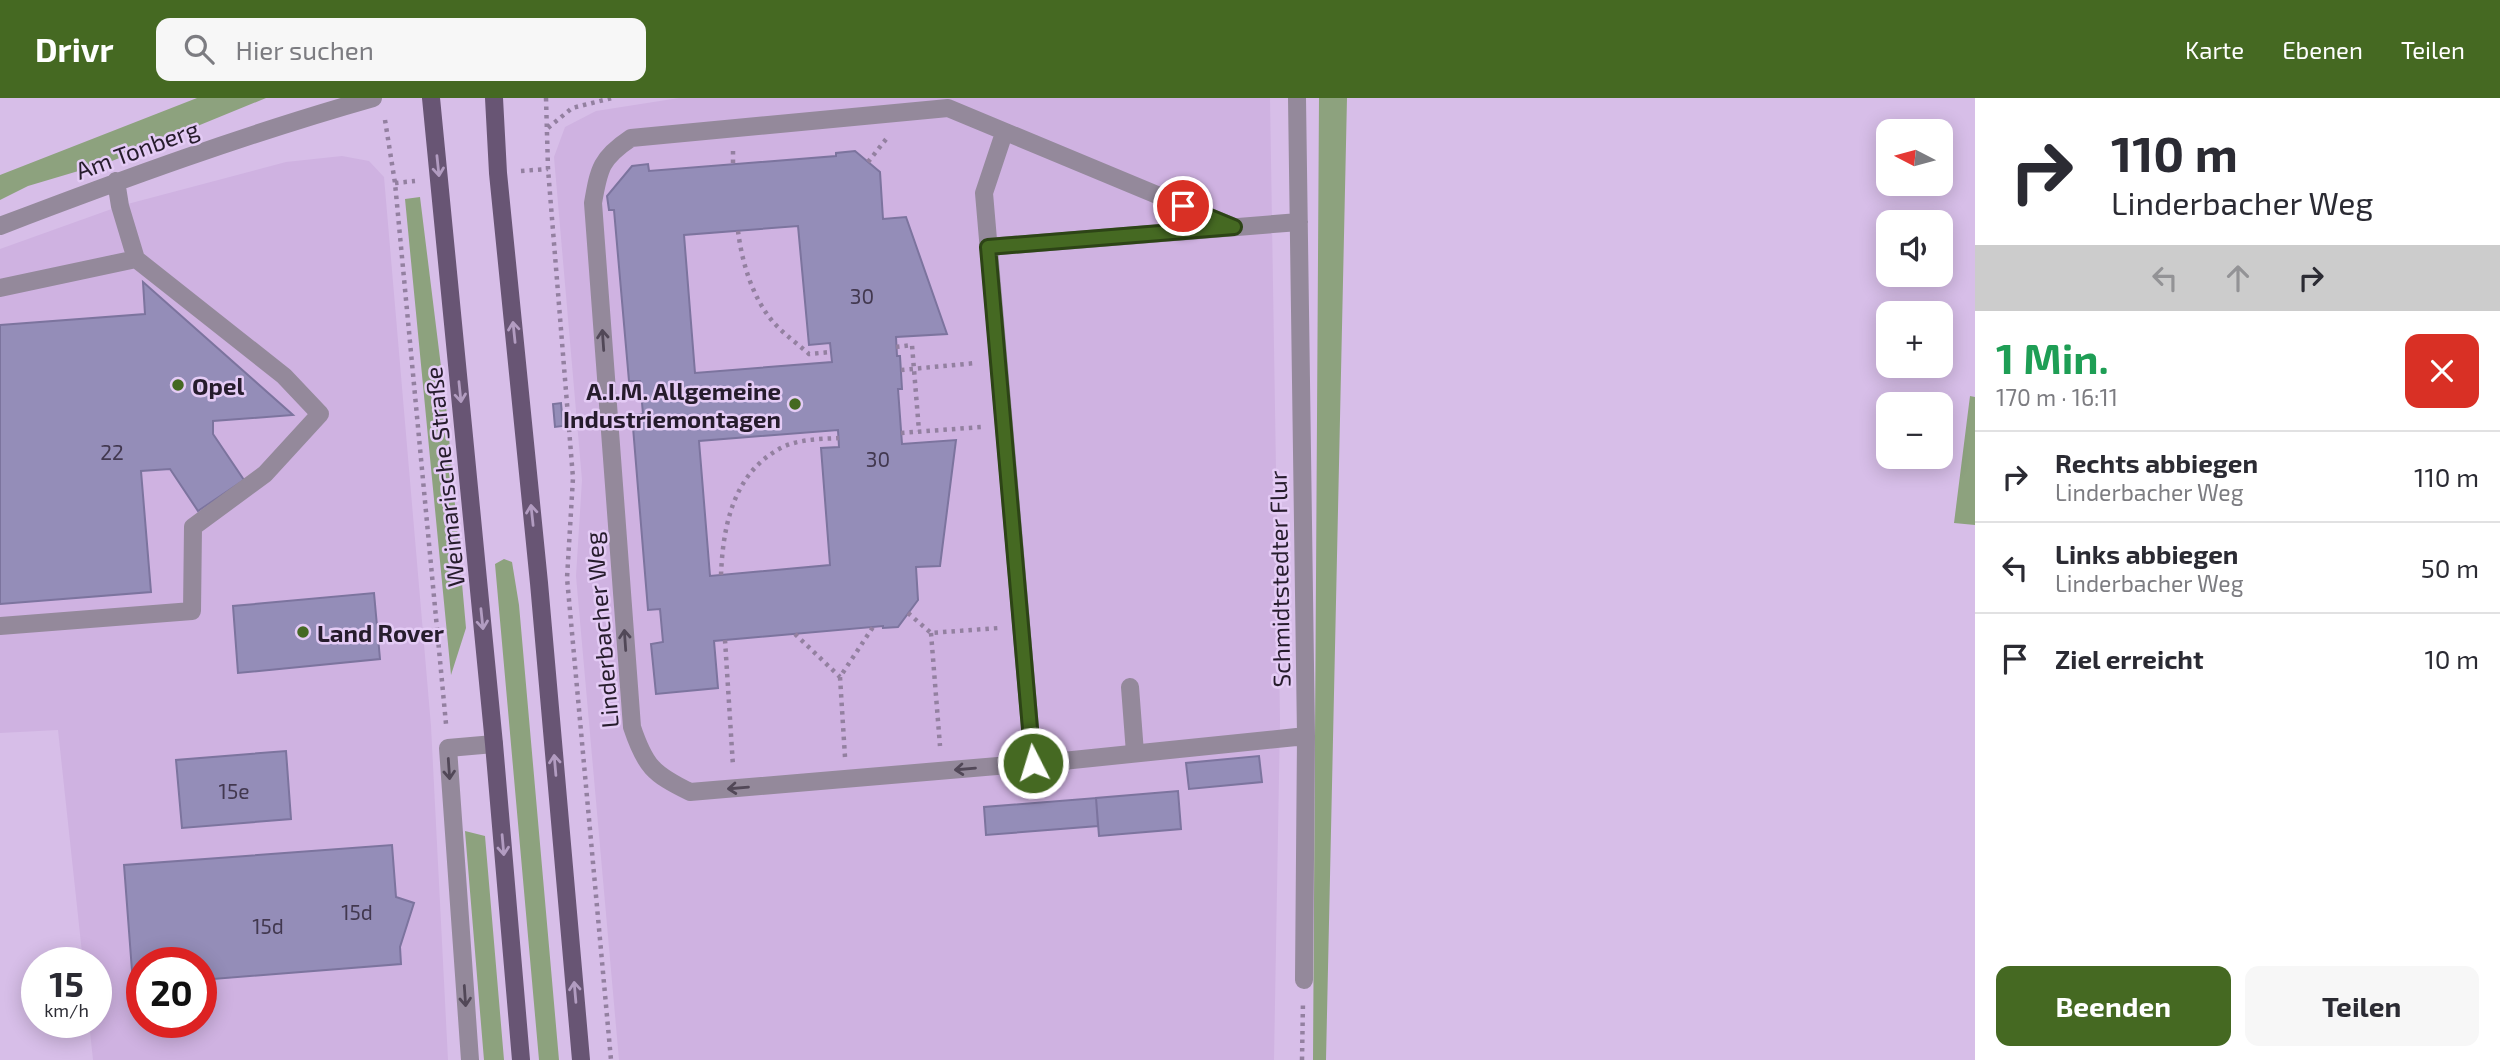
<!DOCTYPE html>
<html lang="de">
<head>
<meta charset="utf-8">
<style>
	body { margin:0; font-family:"Exo 2",sans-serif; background:#f7f7f7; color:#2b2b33; height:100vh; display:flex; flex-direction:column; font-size:26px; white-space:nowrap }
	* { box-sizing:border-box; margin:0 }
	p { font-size:23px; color:#7c7c81 }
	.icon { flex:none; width:38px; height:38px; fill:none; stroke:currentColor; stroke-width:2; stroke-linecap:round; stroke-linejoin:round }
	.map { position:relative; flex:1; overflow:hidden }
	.panel { display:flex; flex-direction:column; background:#fff; width:525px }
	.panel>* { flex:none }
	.hud { background:#fff; color:#2b2b33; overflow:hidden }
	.needle { width:46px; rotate:276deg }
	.controls { position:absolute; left:1876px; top:21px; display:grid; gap:14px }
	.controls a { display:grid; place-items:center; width:77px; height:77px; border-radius:14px; background:#fff; box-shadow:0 4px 18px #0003; font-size:35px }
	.speed { position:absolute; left:21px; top:849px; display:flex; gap:14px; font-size:35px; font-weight:700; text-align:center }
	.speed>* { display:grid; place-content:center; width:91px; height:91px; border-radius:50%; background:#fff; box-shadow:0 4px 18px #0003; line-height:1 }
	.speed small { font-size:18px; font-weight:400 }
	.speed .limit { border:10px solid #d22; background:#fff; color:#111 }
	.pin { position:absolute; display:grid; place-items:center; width:60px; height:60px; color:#fff; margin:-30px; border:4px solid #fff; border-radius:50%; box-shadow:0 2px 7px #0007 }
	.me { position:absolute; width:77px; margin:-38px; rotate:355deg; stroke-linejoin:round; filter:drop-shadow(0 0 5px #0008) }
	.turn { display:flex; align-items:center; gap:24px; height:147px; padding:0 21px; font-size:32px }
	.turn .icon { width:91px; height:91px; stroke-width:2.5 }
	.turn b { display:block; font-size:49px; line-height:60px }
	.lanes { display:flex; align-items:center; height:66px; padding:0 21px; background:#0003; justify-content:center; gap:35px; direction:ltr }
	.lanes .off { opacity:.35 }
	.round { display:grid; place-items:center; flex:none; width:74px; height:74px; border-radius:14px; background:#f7f7f7 }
	.overview { display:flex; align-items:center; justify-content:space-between; height:119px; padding:0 21px }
	h1 { font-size:42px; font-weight:700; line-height:52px; color:#1e9e55 }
	.cta { display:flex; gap:14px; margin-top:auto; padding:14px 21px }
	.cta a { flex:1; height:80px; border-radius:14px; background:#456922; color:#fff; font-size:28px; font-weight:700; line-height:80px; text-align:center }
	.cta a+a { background:#f7f7f7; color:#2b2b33 }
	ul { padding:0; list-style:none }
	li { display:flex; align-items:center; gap:21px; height:91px; padding:0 21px; border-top:2px solid #e1e1e2 }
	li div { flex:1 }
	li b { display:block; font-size:26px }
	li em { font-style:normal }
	header { display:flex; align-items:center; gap:42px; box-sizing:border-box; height:98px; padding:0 35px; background:#456922; color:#fff }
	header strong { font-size:33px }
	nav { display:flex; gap:38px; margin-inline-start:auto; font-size:24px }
	.search { width:490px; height:63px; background:#f7f7f7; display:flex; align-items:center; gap:18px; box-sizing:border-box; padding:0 24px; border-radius:14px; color:#7c7c81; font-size:26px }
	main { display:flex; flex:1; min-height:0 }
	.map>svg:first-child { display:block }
</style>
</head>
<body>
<header>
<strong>Drivr</strong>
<div class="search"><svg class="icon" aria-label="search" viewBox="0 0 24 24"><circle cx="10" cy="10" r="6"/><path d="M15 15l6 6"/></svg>Hier suchen</div>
<nav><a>Karte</a><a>Ebenen</a><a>Teilen</a></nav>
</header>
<main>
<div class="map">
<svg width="1975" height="962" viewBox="0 0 1975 962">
	<rect width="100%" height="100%" fill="#d7bee8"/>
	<path fill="#cfb2e1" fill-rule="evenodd" d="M 679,0 L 1270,0 L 1280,622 L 1274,962 L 619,962 L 576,478 L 582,382 L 554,59 L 565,29 L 596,13 Z
		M 342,58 L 369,63 L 384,79 L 431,628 L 448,962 L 93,962 L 89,924 L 96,924 L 96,864 L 83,864 L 58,632 L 0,635 L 0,151 L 120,108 L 286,64 ZM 142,864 L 201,864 L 201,924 L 142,924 Z"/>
	<path fill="#8da27e" d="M 197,0 L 266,0 L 112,63 L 28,88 L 0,102 L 0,77 Z
		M 1319,0 L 1347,0 L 1326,962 L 1313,962 Z
		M 420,99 L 447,317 L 466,530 L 451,577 L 405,101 Z
		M 1970,298 L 1975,299 L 1975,427 L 1954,425 Z
		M 504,461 L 512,464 L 519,507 L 559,962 L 539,962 L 495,466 Z
		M 465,733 L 485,738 L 504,962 L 484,962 Z"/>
	<path fill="#948db8" stroke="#7c749e" stroke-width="2" fill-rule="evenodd" d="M 855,53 L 880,74 L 883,121 L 906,119 L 947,236 L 896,239 L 897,258 L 900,258 L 902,291 L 898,291 L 902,346 L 956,342 L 940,468 L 916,469 L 918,502 L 898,529 L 883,530 L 883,528 L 714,543 L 718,590 L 656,596 L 651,546 L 663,544 L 660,511 L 648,512 L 632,317 L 643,316 L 640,283 L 629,283 L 614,112 L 609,112 L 607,98 L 632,68 L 648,66 L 649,73 L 836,58 L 836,55 ZM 798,128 L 809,247 L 830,245 L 832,264 L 695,275 L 684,137 ZM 838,332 L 839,349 L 821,350 L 830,467 L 710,478 L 699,343 Z
		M 143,184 L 293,317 L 213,323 L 213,336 L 244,382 L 198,413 L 170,371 L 141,373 L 151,494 L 0,506 L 0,227 L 145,216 Z
		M 561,305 L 563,328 L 555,329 L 553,306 Z
		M 374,495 L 380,561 L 238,575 L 233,508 Z
		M 286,653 L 291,721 L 182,730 L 176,662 Z
		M 1259,658 L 1262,684 L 1189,691 L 1186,665 Z
		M 1178,693 L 1181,731 L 1099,738 L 1096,700 Z
		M 1096,700 L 1098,728 L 986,737 L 984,709 Z
		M 392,747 L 396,799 L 414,805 L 400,849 L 401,866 L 201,882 L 201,864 L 142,864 L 142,886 L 133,886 L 124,767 Z"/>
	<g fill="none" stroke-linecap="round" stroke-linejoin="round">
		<path stroke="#9380a0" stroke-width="4.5" stroke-dasharray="3.5 5" stroke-linecap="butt" d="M 546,0 L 548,71 L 573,380 L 567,480 L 611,962
			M 385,22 L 395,85 L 446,626
			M 548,30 L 572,10 L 612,0
			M 733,53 L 733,66
			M 868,64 L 887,40
			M 521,73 L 548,71
			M 395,85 L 415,83
			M 738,133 C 742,165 753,202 775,226 C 785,237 798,246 809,256 L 831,254
			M 896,249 L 912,247 L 919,333
			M 901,272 L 976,265
			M 901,335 L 981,329
			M 721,477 C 723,426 734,372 785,348 C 802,341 821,341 839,340
			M 908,515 L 931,535 L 999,530
			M 931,535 L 940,648
			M 795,536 L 840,579
			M 725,542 L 733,668
			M 845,659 L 840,579 L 873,529
			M 1302,962 L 1303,903"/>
		<path stroke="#94899b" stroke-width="18" d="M 1297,0 L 1306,638 L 1304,882
			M 1004,35 L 984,95 L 1033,665 L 690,694 C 653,676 645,668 632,629 L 593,105 C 599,70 601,60 631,40 L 948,10 L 1234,129
			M 0,128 C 123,81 246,36 373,0
			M 988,149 L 1299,124
			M 0,190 L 136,161
			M 0,528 L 192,513 L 193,429 L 265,376 L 320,316 L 284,278 L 136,161 L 120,108 L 116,83
			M 1130,589 L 1135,655
			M 1053,664 L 1306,638
			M 470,962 L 448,650 L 494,646"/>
		<path stroke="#685574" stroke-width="18" d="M 431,0 L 494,646 L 521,962
			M 494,0 L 498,75 L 539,485 L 581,962"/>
	</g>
	<defs><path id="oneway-shaft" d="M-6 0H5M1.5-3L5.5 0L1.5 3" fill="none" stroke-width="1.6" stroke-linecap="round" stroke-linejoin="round" transform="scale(1.75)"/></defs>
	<g stroke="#b29cc1">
		<use href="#oneway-shaft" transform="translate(438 68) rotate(84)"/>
		<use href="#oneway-shaft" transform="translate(514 234) rotate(-96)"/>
		<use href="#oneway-shaft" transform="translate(460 294) rotate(84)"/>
		<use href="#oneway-shaft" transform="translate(532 417) rotate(-96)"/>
		<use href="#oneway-shaft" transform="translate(482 521) rotate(84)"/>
		<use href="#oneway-shaft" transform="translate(555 667) rotate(-95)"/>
		<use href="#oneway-shaft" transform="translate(503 747) rotate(85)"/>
		<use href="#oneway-shaft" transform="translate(575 894) rotate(-95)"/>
	</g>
	<g stroke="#524858">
		<use href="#oneway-shaft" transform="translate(603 242) rotate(-94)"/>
		<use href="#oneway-shaft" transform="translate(625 542) rotate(-94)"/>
		<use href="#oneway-shaft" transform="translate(449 671) rotate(86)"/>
		<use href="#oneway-shaft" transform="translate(965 671) rotate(175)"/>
		<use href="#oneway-shaft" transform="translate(738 690) rotate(175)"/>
		<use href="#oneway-shaft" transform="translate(465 898) rotate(86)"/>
	</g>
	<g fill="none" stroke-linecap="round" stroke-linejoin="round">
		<g stroke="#2d4416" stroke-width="18">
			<path id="route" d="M 1033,665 L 988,149 L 1234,129 L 1183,108"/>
		</g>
		<use href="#route" stroke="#456922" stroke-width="12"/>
	</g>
	<g fill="#456922" stroke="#e4cbf5" stroke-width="2.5">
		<circle cx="178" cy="287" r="7"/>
		<circle cx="795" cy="306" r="7"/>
		<circle cx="303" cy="534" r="7"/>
	</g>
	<g text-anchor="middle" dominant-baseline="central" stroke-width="5" stroke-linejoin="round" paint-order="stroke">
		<g font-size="21" fill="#42384f">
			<text x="862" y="197">30</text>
			<text x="112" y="353">22</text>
			<text x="878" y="360">30</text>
			<text x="234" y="692">15e</text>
			<text x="357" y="813">15d</text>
			<text x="268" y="827">15d</text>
		</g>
		<g font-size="24" fill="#261c2c" stroke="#e4cbf5">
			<text transform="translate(137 51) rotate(-20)">Am Tonberg</text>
			<text transform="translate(444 379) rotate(-96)">Weimarische Straße</text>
			<text transform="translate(1279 481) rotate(-91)">Schmidtstedter Flur</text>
			<text transform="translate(601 532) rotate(-95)">Linderbacher Weg</text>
		</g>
		<g font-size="24" font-weight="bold" fill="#261c2c" stroke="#e4cbf5" text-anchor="start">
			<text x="192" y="287">Opel</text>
			<text x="781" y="292" text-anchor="end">A.I.M. Allgemeine<tspan x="781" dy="28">Industriemontagen</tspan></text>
			<text x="317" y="534">Land Rover</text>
		</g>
	</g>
</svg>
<div class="controls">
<a><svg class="needle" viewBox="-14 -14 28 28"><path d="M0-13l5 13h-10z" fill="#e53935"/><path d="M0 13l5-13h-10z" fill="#7c7c81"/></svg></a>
<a><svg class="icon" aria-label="sound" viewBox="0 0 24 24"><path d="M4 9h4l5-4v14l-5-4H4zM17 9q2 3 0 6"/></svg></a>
<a>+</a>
<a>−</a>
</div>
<div class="speed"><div>15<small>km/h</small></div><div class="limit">20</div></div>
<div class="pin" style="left:1183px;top:108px;background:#d93025"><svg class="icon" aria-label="arrive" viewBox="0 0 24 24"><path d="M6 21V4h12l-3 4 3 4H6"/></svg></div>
<svg class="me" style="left:1033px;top:665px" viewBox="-20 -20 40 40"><circle r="17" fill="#456922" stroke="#fff" stroke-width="3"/><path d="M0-11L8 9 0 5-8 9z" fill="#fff"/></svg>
</div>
<section class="panel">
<div class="hud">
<div class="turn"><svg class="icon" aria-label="right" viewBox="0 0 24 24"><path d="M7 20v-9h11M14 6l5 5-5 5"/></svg><div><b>110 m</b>Linderbacher Weg</div></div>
<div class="lanes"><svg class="icon off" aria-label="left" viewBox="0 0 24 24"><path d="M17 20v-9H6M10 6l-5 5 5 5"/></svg><svg class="icon off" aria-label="ahead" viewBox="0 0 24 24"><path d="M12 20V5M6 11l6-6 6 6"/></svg><svg class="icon" aria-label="right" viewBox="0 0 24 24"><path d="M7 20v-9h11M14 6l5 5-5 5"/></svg></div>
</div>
<div class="overview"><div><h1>1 Min.</h1><p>170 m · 16:11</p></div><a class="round" style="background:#d93025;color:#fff"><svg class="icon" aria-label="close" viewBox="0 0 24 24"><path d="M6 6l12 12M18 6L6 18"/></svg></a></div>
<ul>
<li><svg class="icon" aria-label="right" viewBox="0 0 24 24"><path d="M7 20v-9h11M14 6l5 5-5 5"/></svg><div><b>Rechts abbiegen</b><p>Linderbacher Weg</p></div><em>110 m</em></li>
<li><svg class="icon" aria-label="left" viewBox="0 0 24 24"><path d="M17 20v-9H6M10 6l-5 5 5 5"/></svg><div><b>Links abbiegen</b><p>Linderbacher Weg</p></div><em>50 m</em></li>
<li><svg class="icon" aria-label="arrive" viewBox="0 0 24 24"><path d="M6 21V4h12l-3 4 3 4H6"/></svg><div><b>Ziel erreicht</b></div><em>10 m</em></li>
</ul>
<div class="cta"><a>Beenden</a><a>Teilen</a></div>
</section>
</main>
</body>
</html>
